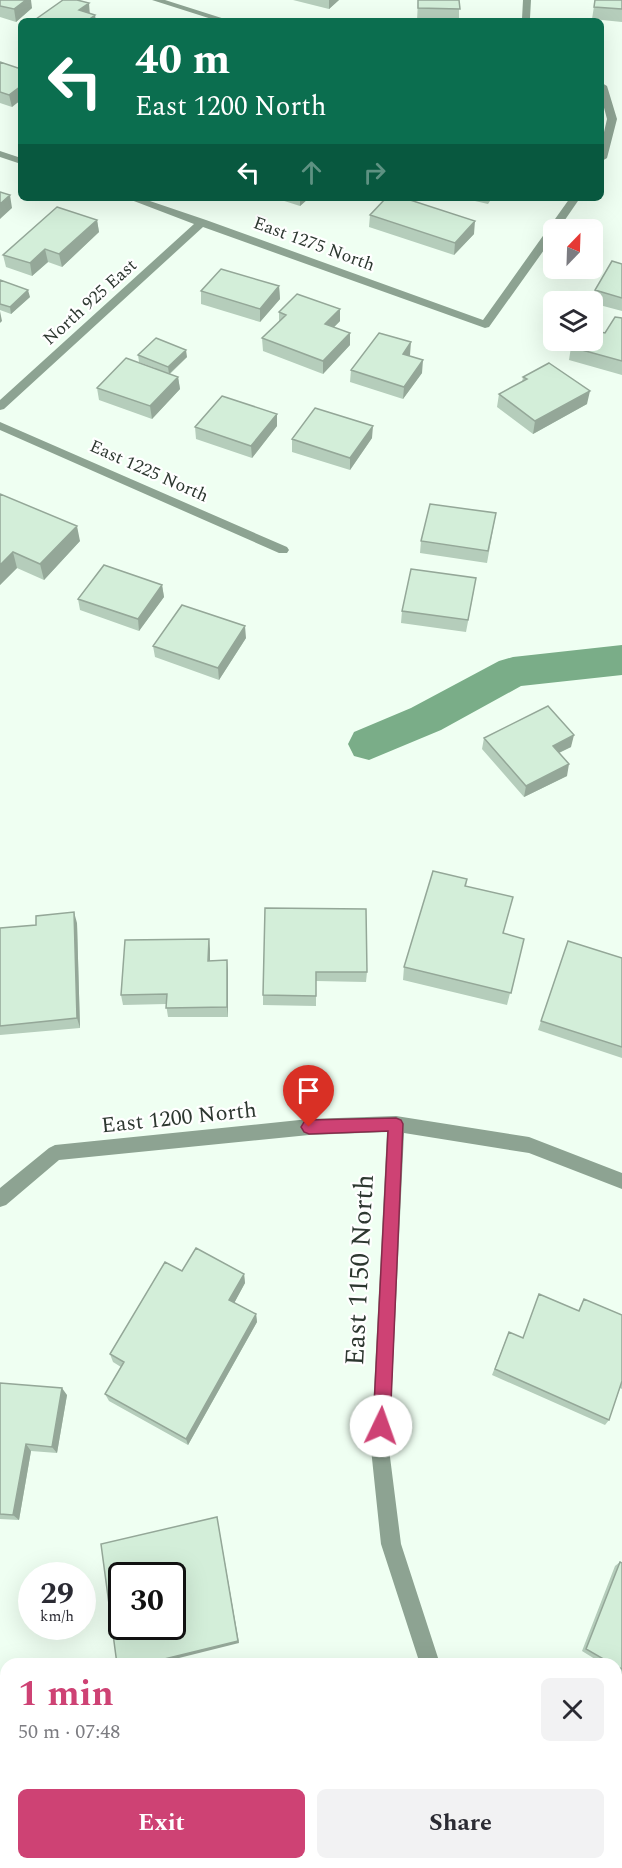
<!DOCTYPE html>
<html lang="en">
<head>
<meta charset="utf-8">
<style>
	body { margin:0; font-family:Spectral,serif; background:#f2f2f3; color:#2b2b33; height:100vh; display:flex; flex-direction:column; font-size:22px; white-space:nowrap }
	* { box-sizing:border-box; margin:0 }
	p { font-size:20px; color:#7c7c81 }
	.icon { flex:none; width:33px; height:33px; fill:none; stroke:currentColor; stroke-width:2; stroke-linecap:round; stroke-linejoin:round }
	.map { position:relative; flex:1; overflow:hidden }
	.drawer { position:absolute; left:0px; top:1658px; width:622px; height:212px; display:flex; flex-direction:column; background:#fff; border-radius:18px 18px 0 0; box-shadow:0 6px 24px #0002 }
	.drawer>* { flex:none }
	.hud { position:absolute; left:18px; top:18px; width:586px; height:183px; border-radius:9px; box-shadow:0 6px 24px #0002; background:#0b6e4f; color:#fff; overflow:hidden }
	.needle { width:39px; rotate:23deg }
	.fabs { position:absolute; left:543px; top:219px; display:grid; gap:12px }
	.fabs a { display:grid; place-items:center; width:60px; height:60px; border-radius:9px; background:#fff; box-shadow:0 6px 24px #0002; font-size:30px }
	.speed { position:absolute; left:18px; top:1562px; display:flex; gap:12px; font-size:30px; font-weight:700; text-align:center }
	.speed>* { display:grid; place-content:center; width:78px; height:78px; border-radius:50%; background:#fff; box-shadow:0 6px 24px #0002; line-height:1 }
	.speed small { font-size:15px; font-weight:400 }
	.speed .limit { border:3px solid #111; border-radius:9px; background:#fff; color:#111 }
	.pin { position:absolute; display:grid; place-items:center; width:51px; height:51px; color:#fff; margin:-62px -26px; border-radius:50% 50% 50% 0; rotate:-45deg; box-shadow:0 0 6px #0007 }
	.pin .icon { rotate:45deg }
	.me { position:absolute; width:66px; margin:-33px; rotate:3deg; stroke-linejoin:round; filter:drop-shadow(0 0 4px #0008) }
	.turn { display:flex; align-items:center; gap:21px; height:126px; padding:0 18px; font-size:27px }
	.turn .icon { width:78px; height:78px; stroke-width:2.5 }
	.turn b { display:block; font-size:42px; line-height:51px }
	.lanes { display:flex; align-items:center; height:57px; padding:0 18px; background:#0003; justify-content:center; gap:30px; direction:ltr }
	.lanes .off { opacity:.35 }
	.round { display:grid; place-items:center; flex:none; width:63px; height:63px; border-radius:9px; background:#f2f2f3 }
	.summary { display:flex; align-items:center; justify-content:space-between; height:102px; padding:0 18px }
	h1 { font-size:36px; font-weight:700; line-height:45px; color:#ce4274 }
	.button { display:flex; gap:12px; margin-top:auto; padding:12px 18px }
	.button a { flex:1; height:69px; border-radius:9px; background:#ce4274; color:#fff; font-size:24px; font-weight:700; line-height:69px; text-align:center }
	.button a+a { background:#f2f2f3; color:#2b2b33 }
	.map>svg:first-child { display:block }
</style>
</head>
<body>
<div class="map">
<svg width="622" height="1868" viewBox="0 0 622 1868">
	<rect width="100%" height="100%" fill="#effff2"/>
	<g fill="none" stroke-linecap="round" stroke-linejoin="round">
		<path fill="#7aad88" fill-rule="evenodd" d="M 622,645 L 622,675 L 521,686 L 441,730 L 369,760 L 354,756 L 348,744 L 354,732 L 411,708 L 499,661 L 513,657 Z"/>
		<path fill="#8da392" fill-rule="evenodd" d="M 152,0 L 165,0 L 231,21 L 218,21 Z
			M 523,0 L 531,0 L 530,18 L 532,21 L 522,19 Z
			M 602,83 L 607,86 L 617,119 L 607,158 L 602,161 L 602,141 L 607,119 L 602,100 Z
			M 0,151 L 21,158 L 21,164 L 0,157 Z
			M 126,198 L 141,198 L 206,220 L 483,320 L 570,198 L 580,198 L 558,230 L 554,230 L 554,236 L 489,327 L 485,328 L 203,227 L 4,409 L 0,410 L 0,400 L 194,224 Z
			M 0,422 L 287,547 L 289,550 L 287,553 L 279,553 L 0,430 Z
			M 396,1116 L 529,1137 L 622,1173 L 622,1189 L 529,1153 L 404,1133 L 389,1449 L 401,1544 L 440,1664 L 420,1664 L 381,1544 L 371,1449 L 387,1132 L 309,1135 L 59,1160 L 6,1205 L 0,1207 L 0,1188 L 49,1148 L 55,1145 L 309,1119 Z
			M 540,1863 L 564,1863 L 566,1868 L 542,1868 Z"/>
	</g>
	<path fill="#b5cdbb" d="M 0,0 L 32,8 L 16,22 L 0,17 Z
		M 293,0 L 339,0 L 329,9 Z
		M 418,0 L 459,0 L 459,21 L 417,21 Z
		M 595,0 L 622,0 L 622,22 L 592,19 Z
		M 0,62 L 21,69 L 12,107 L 0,103 Z
		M 275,198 L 309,198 L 300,206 Z
		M 462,198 L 492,198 L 488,204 Z
		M 370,215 L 474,234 L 454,255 L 369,227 Z
		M 97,220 L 99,232 L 62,267 L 48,262 L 32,276 L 6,267 L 3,255 Z
		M 622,264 L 622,311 L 592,303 L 595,290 Z
		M 0,280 L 30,297 L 11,314 L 0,310 Z
		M 279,286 L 280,299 L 260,322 L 201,304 L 201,291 Z
		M 340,309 L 340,321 L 334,327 L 350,333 L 350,345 L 323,374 L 263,351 L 262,338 L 279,322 L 279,312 Z
		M 622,318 L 622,375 L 569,360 L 571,347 L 605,333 Z
		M 138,355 L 187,357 L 170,374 L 178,377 L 180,389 L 152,419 L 99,400 L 97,388 L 155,368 L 139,362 Z
		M 410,355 L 409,356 L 422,373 L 403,399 L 350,382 L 351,370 Z
		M 523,377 L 587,404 L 533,434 L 497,407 L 499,394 L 522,382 Z
		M 277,414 L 277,426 L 252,458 L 196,439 L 195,427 Z
		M 372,438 L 350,470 L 292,452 L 292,439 Z
		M 0,494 L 80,541 L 44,580 L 17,568 L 0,585 Z
		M 496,513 L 487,563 L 420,553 L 421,541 Z
		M 162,585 L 164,597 L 139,631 L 80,610 L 78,599 Z
		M 474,590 L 466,632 L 401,623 L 402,611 Z
		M 246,638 L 219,680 L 155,657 L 153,646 Z
		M 484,738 L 571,747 L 559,753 L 567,776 L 524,797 L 482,749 Z
		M 467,879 L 466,886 L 504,933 L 524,939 L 507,1005 L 403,980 L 404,967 Z
		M 265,908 L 367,972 L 366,982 L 316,981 L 316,1006 L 263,1005 L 263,995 Z
		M 77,923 L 80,1028 L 0,1035 L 0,928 Z
		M 209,939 L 210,961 L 228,970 L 228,1017 L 168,1017 L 166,1004 L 123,1005 L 121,995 Z
		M 568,941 L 622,958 L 622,1058 L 538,1030 Z
		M 244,1274 L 245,1283 L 234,1303 L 256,1314 L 257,1322 L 188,1445 L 109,1401 L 105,1394 L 121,1367 L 113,1362 L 110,1354 Z
		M 539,1294 L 578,1311 L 584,1299 L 622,1315 L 622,1389 L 620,1388 L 609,1420 L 605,1425 L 492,1375 L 509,1332 L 523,1338 Z
		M 0,1383 L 67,1395 L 57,1453 L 31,1451 L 19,1520 L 0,1519 Z
		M 620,1562 L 622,1563 L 622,1674 L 616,1671 L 616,1664 L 603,1664 L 582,1651 L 615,1566 Z"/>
	<path fill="#94a798" d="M 26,0 L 31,0 L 32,8 L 16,22 L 14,9 Z
		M 329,0 L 339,0 L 329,9 Z
		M 89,3 L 90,16 L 79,10 Z
		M 95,15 L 96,21 L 87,21 Z
		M 21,86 L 21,100 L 12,107 L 9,95 Z
		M 10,195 L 12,208 L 0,219 L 0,204 Z
		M 300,198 L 309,198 L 300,206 Z
		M 97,220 L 99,232 L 62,267 L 59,254 Z
		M 475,221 L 474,234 L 454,255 L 455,243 Z
		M 45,249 L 48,262 L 32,276 L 30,263 Z
		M 279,286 L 280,299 L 260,322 L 260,309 Z
		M 28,290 L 30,297 L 11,314 L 10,307 Z
		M 340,309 L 340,321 L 325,336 L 325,324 Z
		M 0,311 L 2,321 L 0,323 Z
		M 350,333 L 350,345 L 323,374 L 323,361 Z
		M 411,342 L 410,355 L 402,367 L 403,354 Z
		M 186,350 L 187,357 L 169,374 L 168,367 Z
		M 423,360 L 422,373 L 403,399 L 404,387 Z
		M 178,377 L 180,389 L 152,419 L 150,406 Z
		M 590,391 L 587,404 L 533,434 L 535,421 Z
		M 277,414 L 277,426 L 252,458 L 251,446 Z
		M 373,426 L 372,438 L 350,470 L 350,458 Z
		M 77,526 L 80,541 L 44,580 L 40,564 Z
		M 13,552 L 17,568 L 0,585 L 0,565 Z
		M 162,585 L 164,597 L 139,631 L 138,619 Z
		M 245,626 L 246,638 L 219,680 L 218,668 Z
		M 574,735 L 571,747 L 550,757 L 553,746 Z
		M 569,764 L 567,776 L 524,797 L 526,786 Z
		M 74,912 L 77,923 L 80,1028 L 77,1018 Z
		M 209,939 L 210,949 L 210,970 L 208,961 Z
		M 227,960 L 228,970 L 228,1017 L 227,1007 Z
		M 244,1274 L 245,1283 L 231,1309 L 229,1300 Z
		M 256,1314 L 257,1322 L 188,1445 L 186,1439 Z
		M 62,1388 L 67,1395 L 57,1453 L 52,1447 Z
		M 26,1444 L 31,1451 L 19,1520 L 13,1515 Z
		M 217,1517 L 239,1643 L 155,1664 L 144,1664 Z"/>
	<path fill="#d3eed9" stroke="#94a798" stroke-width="1.5" fill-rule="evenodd" d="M 0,0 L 26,0 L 14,9 L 0,6 Z
		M 63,0 L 77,0 L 89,3 L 79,10 L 95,15 L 87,21 L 41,21 L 36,19 Z
		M 418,0 L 459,0 L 460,9 L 418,8 Z
		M 595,0 L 622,0 L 622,9 L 594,7 Z
		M 0,62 L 21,69 L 21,86 L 9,95 L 0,92 Z
		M 0,192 L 10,195 L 0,204 Z
		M 386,198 L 404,198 L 475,221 L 455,243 L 370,215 Z
		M 57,207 L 97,220 L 59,254 L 45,249 L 30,263 L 3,255 Z
		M 612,261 L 622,264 L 622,298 L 595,290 Z
		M 221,269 L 279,286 L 260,309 L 201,291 Z
		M 0,280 L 28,290 L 10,307 L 0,304 Z
		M 297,294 L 340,309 L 325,324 L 350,333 L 323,361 L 262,338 L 286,315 L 279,312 Z
		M 615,317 L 622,318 L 622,361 L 571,347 L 576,340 L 592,340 L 592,330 L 605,333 Z
		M 379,333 L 411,342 L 403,354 L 423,360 L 404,387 L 351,370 Z
		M 156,338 L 186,350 L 168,367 L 138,355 Z
		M 126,358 L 178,377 L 150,406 L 97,388 Z
		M 549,363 L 590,391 L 535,421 L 499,394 L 527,379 L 523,377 Z
		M 222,396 L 277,414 L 251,446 L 195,427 Z
		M 315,408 L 373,426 L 350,458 L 292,439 Z
		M 0,494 L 77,526 L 40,564 L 13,552 L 0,565 Z
		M 430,504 L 496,513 L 488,551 L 421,541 Z
		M 104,565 L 162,585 L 138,619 L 78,599 Z
		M 411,569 L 476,578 L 468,620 L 402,611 Z
		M 182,605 L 245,626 L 218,668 L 153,646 Z
		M 548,706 L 574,735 L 553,746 L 569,764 L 526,786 L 484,738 Z
		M 433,871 L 467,879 L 465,886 L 513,897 L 503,933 L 524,939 L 511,993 L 404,967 Z
		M 265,908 L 366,909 L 367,972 L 316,972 L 316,996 L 263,995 Z
		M 74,912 L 77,1018 L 0,1026 L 0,928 L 36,925 L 36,916 Z
		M 209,939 L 208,961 L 227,960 L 227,1007 L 166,1008 L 167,994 L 121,995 L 125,940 Z
		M 568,941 L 622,958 L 622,1047 L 541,1021 Z
		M 196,1248 L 244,1274 L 229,1300 L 256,1314 L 186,1439 L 105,1394 L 124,1362 L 110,1354 L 165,1262 L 182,1271 Z
		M 539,1294 L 579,1311 L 584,1299 L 622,1315 L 622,1381 L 609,1420 L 495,1369 L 509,1332 L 523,1338 Z
		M 0,1383 L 62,1388 L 52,1447 L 26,1444 L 13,1515 L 0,1514 Z
		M 217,1517 L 238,1641 L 144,1664 L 117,1664 L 101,1544 ZM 122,1575 L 172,1575 L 172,1626 L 122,1626 Z
		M 620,1562 L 622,1563 L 622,1669 L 616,1666 L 616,1664 L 612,1664 L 586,1649 Z
		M 211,1863 L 263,1863 L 255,1868 L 213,1868 Z"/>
	<path fill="#ce4274" stroke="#862b4b" stroke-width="1.5" d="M 396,1118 L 401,1120 L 403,1124 L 390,1426 L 387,1432 L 381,1435 L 375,1432 L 373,1426 L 388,1131 L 309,1134 L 304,1132 L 301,1127 L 304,1122 L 309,1120 Z"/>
	<g text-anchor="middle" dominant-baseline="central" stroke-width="4.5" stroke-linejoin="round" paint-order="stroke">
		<g font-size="18" fill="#2d3830" stroke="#fff">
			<text transform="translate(314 244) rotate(20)">East 1275 North</text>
			<text transform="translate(90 302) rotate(-42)">North 925 East</text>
			<text transform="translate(149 471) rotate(24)">East 1225 North</text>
		</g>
		<g font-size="22" fill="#2d3830" stroke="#fff">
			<text transform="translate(179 1118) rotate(-6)">East 1200 North</text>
		</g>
		<g font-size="27" fill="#2d3830" stroke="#fff">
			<text transform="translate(360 1270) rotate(-87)">East 1150 North</text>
		</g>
	</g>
</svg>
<div class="fabs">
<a><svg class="needle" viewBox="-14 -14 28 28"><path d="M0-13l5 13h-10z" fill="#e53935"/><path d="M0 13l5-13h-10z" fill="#7c7c81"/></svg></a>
<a><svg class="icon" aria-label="layers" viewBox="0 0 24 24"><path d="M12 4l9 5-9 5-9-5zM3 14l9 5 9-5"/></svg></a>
</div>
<div class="speed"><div>29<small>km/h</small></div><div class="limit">30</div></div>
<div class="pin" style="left:309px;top:1127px;background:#d93025"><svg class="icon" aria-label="arrive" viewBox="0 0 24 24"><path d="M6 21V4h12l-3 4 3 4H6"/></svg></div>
<svg class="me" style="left:381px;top:1426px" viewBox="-20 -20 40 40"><circle r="19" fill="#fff"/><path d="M0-13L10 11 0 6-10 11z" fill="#ce4274"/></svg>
<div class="hud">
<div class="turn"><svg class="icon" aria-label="left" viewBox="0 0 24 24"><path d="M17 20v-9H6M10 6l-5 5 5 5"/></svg><div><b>40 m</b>East 1200 North</div></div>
<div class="lanes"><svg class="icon" aria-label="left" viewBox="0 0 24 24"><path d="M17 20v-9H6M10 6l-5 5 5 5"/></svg><svg class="icon off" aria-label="ahead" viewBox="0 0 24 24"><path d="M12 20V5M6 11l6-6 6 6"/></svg><svg class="icon off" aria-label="right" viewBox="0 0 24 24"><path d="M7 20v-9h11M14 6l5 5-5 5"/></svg></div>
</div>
<section class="drawer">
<div class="summary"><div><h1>1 min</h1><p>50 m · 07:48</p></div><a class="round"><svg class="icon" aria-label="close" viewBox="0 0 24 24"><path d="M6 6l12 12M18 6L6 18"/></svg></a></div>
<div class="button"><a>Exit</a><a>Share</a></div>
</section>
</div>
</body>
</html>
